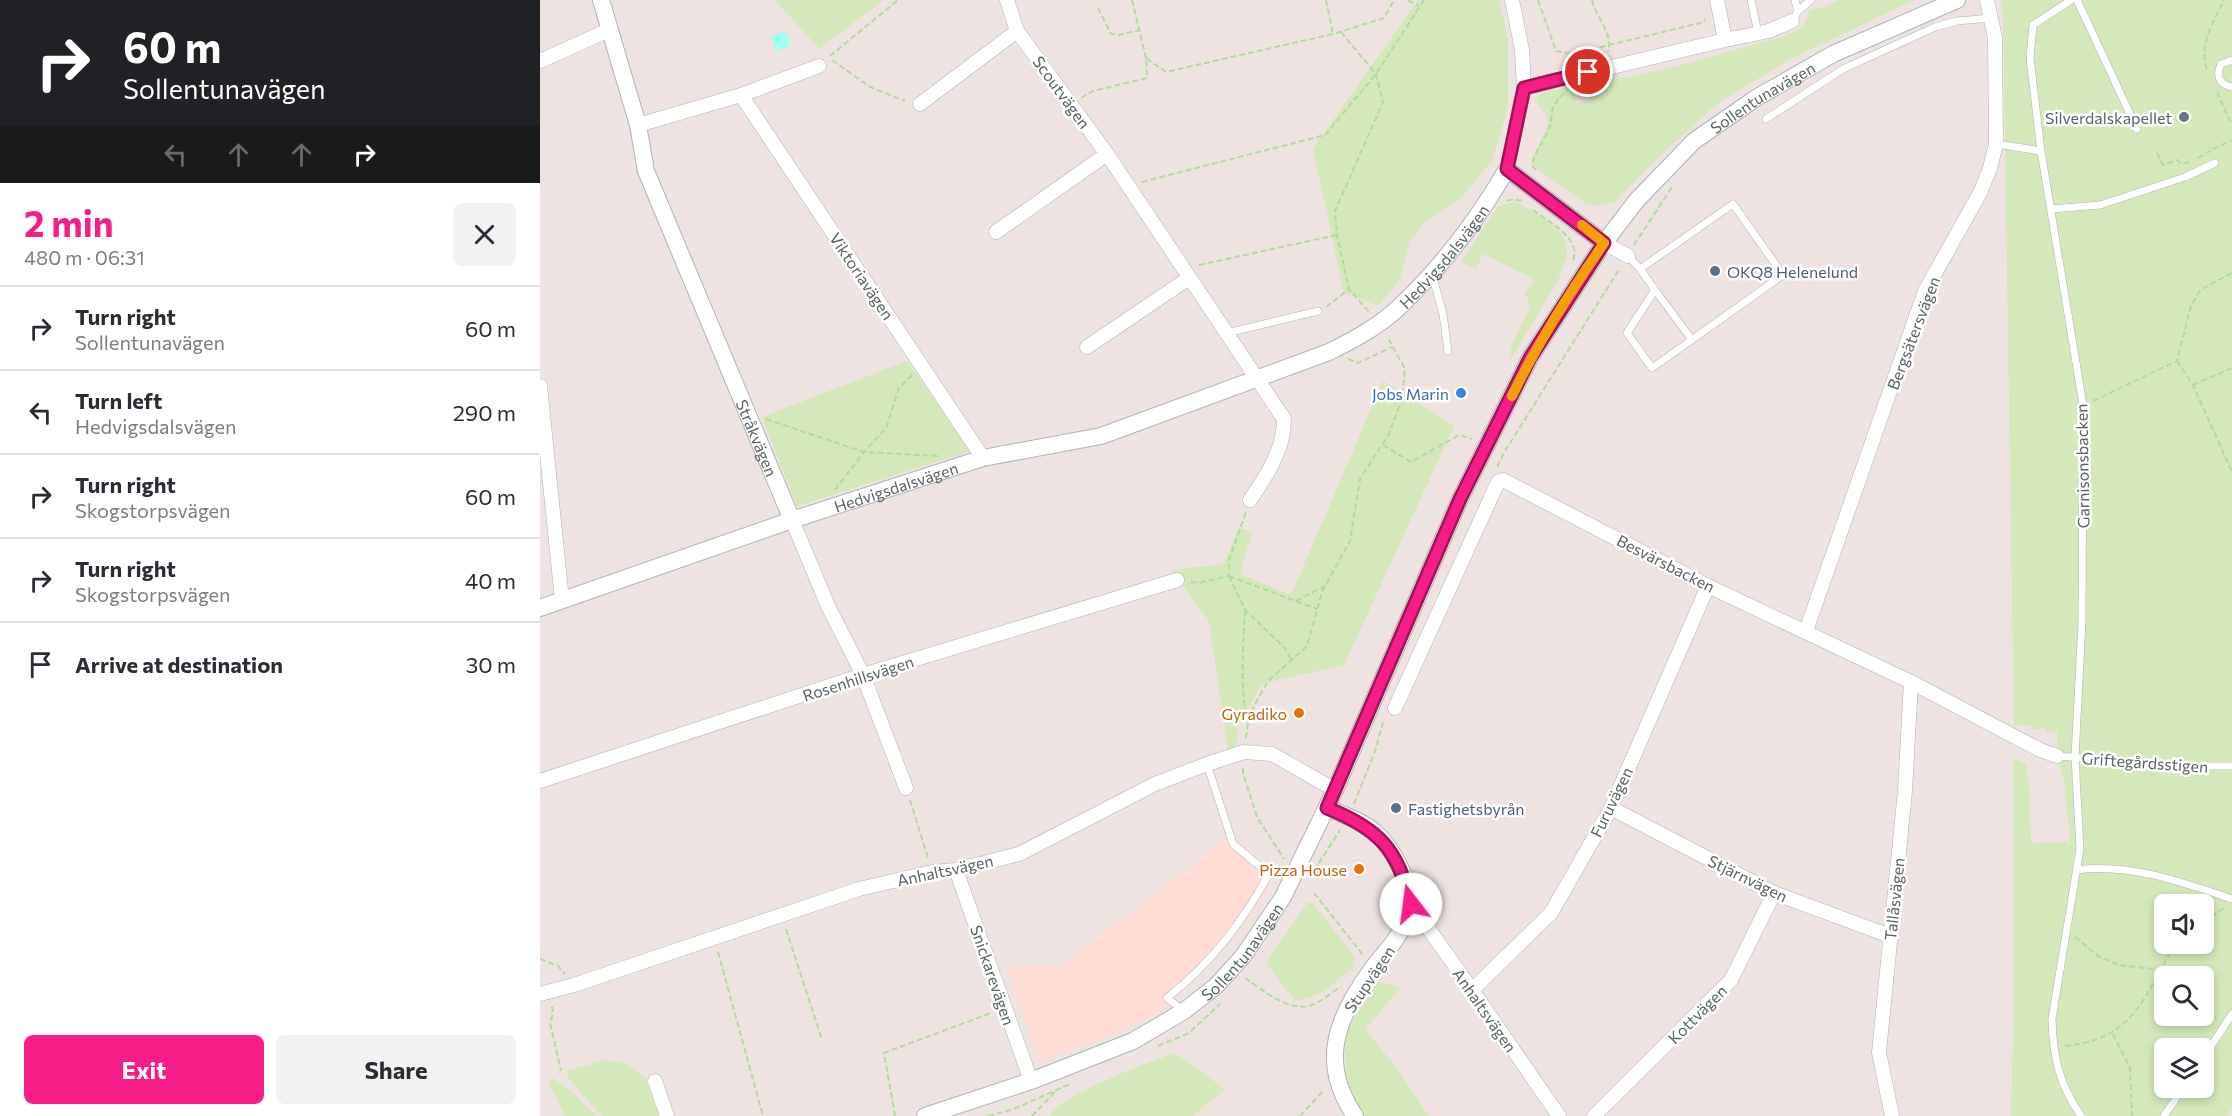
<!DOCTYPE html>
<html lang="en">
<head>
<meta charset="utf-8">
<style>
	body { margin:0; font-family:Commissioner,sans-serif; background:#f2f2f3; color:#2b2b33; height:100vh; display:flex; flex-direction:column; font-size:22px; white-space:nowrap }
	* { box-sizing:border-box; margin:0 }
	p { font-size:20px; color:#7c7c81 }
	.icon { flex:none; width:33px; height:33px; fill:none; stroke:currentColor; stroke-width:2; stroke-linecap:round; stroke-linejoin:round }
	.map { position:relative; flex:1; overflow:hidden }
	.details { display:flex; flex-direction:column; background:#fff; width:540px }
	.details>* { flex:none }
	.hud { background:#202124; color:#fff; overflow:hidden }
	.fabs { position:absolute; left:1614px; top:894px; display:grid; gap:12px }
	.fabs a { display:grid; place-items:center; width:60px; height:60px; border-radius:9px; background:#fff; box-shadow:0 3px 9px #0003; font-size:30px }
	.pin { position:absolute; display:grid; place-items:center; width:51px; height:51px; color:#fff; margin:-26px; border:3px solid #fff; border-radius:50%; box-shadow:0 2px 6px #0007 }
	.me { position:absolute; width:66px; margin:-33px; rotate:345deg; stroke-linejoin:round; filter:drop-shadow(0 0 4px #0008) }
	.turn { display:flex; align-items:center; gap:21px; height:126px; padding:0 24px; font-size:27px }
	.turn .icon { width:78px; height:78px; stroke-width:2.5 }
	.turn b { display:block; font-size:42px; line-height:51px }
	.lanes { display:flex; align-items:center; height:57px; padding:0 24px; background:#0003; justify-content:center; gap:30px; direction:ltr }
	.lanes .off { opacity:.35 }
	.round { display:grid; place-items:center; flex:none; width:63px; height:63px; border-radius:9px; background:#f2f2f3 }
	.overview { display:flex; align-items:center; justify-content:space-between; height:102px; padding:0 24px }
	h1 { font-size:36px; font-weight:700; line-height:45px; color:#f61d88 }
	.primary-button { display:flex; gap:12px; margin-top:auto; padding:12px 24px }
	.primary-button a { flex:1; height:69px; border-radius:9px; background:#f61d88; color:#fff; font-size:24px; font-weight:700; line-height:69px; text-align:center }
	.primary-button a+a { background:#f2f2f3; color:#2b2b33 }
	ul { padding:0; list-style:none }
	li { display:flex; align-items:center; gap:18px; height:84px; padding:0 24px; border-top:2px solid #e1e1e2 }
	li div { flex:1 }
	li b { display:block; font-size:22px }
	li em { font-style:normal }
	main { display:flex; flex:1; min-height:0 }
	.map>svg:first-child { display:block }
</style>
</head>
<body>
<main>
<section class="details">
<div class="hud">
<div class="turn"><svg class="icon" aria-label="right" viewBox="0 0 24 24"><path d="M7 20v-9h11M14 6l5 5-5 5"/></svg><div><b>60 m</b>Sollentunavägen</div></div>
<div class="lanes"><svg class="icon off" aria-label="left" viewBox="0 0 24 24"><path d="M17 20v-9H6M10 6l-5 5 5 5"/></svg><svg class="icon off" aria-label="ahead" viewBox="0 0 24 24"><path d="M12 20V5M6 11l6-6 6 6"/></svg><svg class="icon off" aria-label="ahead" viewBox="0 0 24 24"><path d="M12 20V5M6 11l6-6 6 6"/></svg><svg class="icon" aria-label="right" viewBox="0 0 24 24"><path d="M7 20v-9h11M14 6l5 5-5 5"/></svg></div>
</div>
<div class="overview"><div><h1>2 min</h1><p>480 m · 06:31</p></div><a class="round"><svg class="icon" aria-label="close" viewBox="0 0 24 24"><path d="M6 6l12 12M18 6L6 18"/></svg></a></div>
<ul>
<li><svg class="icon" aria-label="right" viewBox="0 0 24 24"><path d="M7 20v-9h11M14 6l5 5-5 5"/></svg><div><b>Turn right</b><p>Sollentunavägen</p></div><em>60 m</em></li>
<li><svg class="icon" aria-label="left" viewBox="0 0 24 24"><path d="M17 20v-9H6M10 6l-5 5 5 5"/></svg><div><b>Turn left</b><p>Hedvigsdalsvägen</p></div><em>290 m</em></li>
<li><svg class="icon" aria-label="right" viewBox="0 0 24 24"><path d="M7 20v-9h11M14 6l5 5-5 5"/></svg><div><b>Turn right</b><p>Skogstorpsvägen</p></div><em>60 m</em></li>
<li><svg class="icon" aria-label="right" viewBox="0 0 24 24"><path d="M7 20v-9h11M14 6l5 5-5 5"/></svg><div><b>Turn right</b><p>Skogstorpsvägen</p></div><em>40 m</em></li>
<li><svg class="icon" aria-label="arrive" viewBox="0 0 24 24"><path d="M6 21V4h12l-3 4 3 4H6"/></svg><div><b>Arrive at destination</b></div><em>30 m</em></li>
</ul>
<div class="primary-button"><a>Exit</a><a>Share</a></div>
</section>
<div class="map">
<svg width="1692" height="1116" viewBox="0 0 1692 1116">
	<rect width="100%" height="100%" fill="#eee3e0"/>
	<path fill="#ffdcd4" d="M 692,834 L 734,877 L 715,911 L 661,974 L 618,1014 L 556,1041 L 499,1061 L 467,967 L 522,965 Z"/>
	<path fill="#d4e8ba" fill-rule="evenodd" d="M 235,0 L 344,0 L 279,49 Z
		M 878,0 L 959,0 L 968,39 L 968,107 L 952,161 L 919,200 L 884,223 L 870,241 L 860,279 L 838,306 L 804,292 L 773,149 Z
		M 1299,0 L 1374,0 L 1255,57 L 1182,100 L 1131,145 L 1075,202 L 1057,206 L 1045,203 L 1000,171 L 991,162 L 1008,125 L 1007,115 L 995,101 L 1001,93 L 1034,86 L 1037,103 L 1049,101 L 1046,83 C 1102,78 1155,61 1209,46 C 1225,41 1244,39 1258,29 C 1265,24 1268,19 1269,10 L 1282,8 Z
		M 1460,0 L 1692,0 L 1692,1108 L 1687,1116 L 1471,1116 L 1474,998 L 1473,758 L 1486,764 L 1489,784 L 1491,843 L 1527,842 L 1531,846 L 1524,781 L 1517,756 L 1517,731 L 1505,732 L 1505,728 L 1491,730 L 1491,725 L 1474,725 L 1463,15 ZM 1624,904 L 1664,904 L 1664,944 L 1624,944 ZM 1624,976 L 1664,976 L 1664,1016 L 1624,1016 ZM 1624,1048 L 1664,1048 L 1664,1088 L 1624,1088 Z
		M 975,201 L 1012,224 L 1023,236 L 1027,249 L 1027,256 L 1019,278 L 970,361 L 971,346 L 990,307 L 988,298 L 984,295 L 994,279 L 943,254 L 935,270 L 921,262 L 958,207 Z
		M 367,361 L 431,451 L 257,506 L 222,417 Z
		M 843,381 L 914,426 L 804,665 L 721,684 L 698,728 L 696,745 L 688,750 L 669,621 L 631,570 L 684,564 L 698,528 L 712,532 L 700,574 L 751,595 Z
		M 768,902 L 773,903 L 815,957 L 813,967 C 794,984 781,997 755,1001 L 726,963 Z
		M 837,981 L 861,988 L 825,1029 L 858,1070 L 889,1116 L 820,1116 L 810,1101 L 806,1074 L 805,1033 Z
		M 634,1053 L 685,1089 L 653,1116 L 508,1116 C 533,1089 598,1067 634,1053 Z
		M 66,1060 L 86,1063 L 105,1078 L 119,1116 L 62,1116 L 29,1079 L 26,1071 Z
		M 13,1078 L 30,1090 L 57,1116 L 25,1116 L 8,1082 Z"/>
	<path fill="#9ffff2" d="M 245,31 L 251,45 L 236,51 L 231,36 Z"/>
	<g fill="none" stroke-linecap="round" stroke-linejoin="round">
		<g stroke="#acb5b5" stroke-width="8">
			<path id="service" d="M 1211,0 L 1218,33
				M 1537,0 L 1597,129
				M 1258,11 L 1271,0
				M 1252,21 L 1258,11 L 1255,0
				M 1692,60 L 1681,64 C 1676,75 1679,85 1692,87
				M 1226,119 L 1303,69 L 1395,27 L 1417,21 L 1451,18
				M 1456,144 L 1501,151 L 1543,405 L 1542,622 L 1535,757 L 1540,849 L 1512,1019 C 1513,1057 1519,1084 1541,1116
				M 1501,151 L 1490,58 L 1493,25 L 1531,0
				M 1511,209 L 1560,205 L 1645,177 L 1675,163
				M 1088,256 L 1100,269 L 1193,204 L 1243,275 L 1112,368 L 1087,333 L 1115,290 L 1100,269
				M 892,274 L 903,314 L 908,351
				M 1115,290 L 1152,340
				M 687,333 L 778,311
				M 1517,756 L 1652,766 L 1692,766
				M 1536,870 C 1590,863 1642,882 1692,899
				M 644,1011 L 627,998 C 671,963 702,923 729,874 L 693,844 L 667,764
				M 1664,1057 L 1692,1014
				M 1624,1116 L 1643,1088"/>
		</g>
		<g stroke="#acb5b5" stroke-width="15">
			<path id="minor" d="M 467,0 L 477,31 L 567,154 L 744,419 C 744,450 727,475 710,500
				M 1177,0 L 1185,40
				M 0,61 L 69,30
				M 984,88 L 1185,40 L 1229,31 L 1252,21
				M 201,95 L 443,458
				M 380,104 L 477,31
				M 98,125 L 201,95 L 279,66
				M 967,169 L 984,88 L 982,50 L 972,0
				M 456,232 L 567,154
				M 1064,243 L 1088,256
				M 547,347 L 649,278
				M 0,386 L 22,600
				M 252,520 L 288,606 L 323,675 L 366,788
				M 1266,631 L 1385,291 L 1440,193 L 1450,168 L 1456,144 L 1455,38 L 1447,0
				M 855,708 L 958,482 L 963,480 L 1168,586 L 1371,682 L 1500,750 L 1517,756
				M 0,781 L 323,675 L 637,580
				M 1071,808 L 1234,893 L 1350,936
				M 416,870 L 491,1081
				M 871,904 L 932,990 L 1019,1116
				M 932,990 L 1011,913 L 1071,808 L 1168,586
				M 0,994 L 34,985 L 319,889 L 392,872 L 416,870 L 479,854 L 615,784 L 667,764 L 704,752 L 732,754 L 795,790
				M 115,1081 L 127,1116
				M 1054,1116 L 1191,980 L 1234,893
				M 1352,1116 L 1339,1052 L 1365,791 L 1371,682"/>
		</g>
		<g stroke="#acb5b5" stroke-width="18">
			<g id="tertiary">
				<path id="s1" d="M 61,0 L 98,125 L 106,171 L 252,520"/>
				<path id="s2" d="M 0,608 L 252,520 L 443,458 L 561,436 L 789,352 C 813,340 836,328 856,310 C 900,269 937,221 967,169 L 1064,243"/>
				<path d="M 787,808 C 803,815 823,821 836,833 C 854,850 868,878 870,902 C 871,909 866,921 862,928 C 855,944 842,955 832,969 C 797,1017 778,1062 815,1116"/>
				<path id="s3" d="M 385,1116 L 491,1081 L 593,1041 L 644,1011 L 676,986 L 704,955 L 743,897 L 795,790 L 920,499 L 990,358 L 1064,243 L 1097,200 L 1154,141 L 1216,98 L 1293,54 L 1417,0"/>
			</g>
		</g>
		<path stroke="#b0db9c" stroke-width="2" stroke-dasharray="6 3" stroke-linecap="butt" d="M 592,0 L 606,58
			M 786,0 L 793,34
			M 868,0 L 879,6
			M 998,0 L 1016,51 L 1032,54 L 1164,22 L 1165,19
			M 1052,0 C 1056,17 1074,35 1068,52
			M 558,8 L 571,34 L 579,35 L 599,30
			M 801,32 L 836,74 L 843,102 L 795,211 L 797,235 L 809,289 L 829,312
			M 290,56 L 358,0
			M 292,60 L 330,87 L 365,101
			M 1667,69 C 1658,45 1674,21 1684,0
			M 1677,92 L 1692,125
			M 541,98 L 553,91 L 607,78 L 606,58 L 626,72 L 793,34 L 844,18 L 854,0
			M 1673,149 L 1692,140
			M 1617,153 L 1623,165 L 1637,160 L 1642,164 L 1650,162
			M 1658,158 L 1673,149
			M 996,170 L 992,165 C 994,153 1002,144 1007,133 C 1016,115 1005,112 1024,93
			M 602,182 L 785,135 L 836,74 L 884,0
			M 967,201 L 974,199 L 982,201
			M 993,210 C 1008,222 1042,238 1033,260
			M 1094,245 L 1132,187
			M 659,265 L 797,235
			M 786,307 L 809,289
			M 808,359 L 818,363 L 852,347
			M 1637,361 L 1653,385 L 1692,472
			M 1653,385 L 1692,368
			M 1553,401 L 1637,361 L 1651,306 L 1660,290 L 1692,273
			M 226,419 L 324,452 L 398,456
			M 843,445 L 871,462 L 919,435 L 932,439
			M 957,467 L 965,451 L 1080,268
			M 295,490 L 324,452 L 346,428 L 359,388 L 372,375
			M 689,576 L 705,610 L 744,647 L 751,659
			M 689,576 L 777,609
			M 651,582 L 658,583 L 689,576 L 689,560 L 706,512
			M 756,601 L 785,586
			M 705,610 C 703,648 700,683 707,721
			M 706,738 L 709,715 L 728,681 L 767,646 L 782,592 L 810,541 L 820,479 L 849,434 L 862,399 L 865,369 L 849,340
			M 703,768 L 703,773 L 717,817 L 744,859
			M 370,800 L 388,858
			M 814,804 L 835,751 L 844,719
			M 774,871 L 800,830
			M 774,893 L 823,955
			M 1664,922 L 1684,908
			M 246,929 L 282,1040
			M 1535,937 L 1558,956 L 1579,965 L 1621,970 L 1642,976
			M 178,952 L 223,1116
			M 0,959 L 18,966 L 25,974
			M 705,978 C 723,990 749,1013 772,1005 C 782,1001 791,993 800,987
			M 1664,998 L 1676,1019
			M 12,1006 L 13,1014 L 10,1023 L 21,1071
			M 1573,1034 L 1590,1068 L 1592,1116
			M 618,1046 L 649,1033 L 680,1004
			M 1525,1046 C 1572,1041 1593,1022 1615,980 C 1622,968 1628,953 1637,944
			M 355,1116 L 344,1053 L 451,1013
			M 448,1116 L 474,1109 L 530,1084
			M 492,1116 L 515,1092
			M 760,1116 L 784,1090"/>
		<use href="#service" stroke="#fff" stroke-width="7"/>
		<use href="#minor" stroke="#fff" stroke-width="14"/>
		<use href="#tertiary" stroke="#fff" stroke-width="16"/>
	</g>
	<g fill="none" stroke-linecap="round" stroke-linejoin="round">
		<g stroke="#a01358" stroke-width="15">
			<path id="route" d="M 871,904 C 858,849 839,829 787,808 L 920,499 L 990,358 L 1064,243 L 967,169 L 984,88 L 1048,72"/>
		</g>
		<use href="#route" stroke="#f61d88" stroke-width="10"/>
		<path stroke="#f59e0b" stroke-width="10" d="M 972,396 C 998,342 1030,292 1064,243 L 1042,225"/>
	</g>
	<circle fill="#6b7280" stroke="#fff" stroke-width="2" cx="1644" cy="117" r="6"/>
	<g fill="#5c6f8a" stroke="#fff" stroke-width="2">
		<circle cx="1175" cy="271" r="6"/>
		<circle cx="856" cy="808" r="6"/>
	</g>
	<circle fill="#3f7fe0" stroke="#fff" stroke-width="2" cx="921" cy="393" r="6"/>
	<g fill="#e8710a" stroke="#fff" stroke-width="2">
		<circle cx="759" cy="713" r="6"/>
		<circle cx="819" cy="869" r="6"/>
	</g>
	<g text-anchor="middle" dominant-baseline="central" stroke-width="5" stroke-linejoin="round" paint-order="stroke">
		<g font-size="16" fill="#596363" stroke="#fff">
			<text transform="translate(522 92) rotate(54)">Scoutvägen</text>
			<text stroke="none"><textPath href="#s3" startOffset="1380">Sollentunavägen</textPath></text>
			<text stroke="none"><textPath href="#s2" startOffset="982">Hedvigsdalsvägen</textPath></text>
			<text transform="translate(322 276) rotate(56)">Viktoriavägen</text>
			<text transform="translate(1373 333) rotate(-69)">Bergsätersvägen</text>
			<text stroke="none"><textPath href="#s1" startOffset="466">Stråkvägen</textPath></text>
			<text transform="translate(1542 466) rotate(-91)">Garnisonsbacken</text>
			<text stroke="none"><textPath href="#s2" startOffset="376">Hedvigsdalsvägen</textPath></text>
			<text transform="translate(1126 563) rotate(27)">Besvärsbacken</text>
			<text transform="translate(318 678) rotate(-18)">Rosenhillsvägen</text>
			<text transform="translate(1605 762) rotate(4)">Griftegårdsstigen</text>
			<text transform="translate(1071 802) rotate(-64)">Furuvägen</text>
			<text transform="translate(405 870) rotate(-12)">Anhaltsvägen</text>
			<text transform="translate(1208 878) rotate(26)">Stjärnvägen</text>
			<text transform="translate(1354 899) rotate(-84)">Tallåsvägen</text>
			<text stroke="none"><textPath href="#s3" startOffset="364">Sollentunavägen</textPath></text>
			<text transform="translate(453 975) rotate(71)">Snickarevägen</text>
			<text transform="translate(829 979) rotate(-56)">Stupvägen</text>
			<text transform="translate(945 1010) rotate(55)">Anhaltsvägen</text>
			<text transform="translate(1157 1014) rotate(-45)">Kottvägen</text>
		</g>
		<g font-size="16" fill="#5b616d" stroke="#fff" text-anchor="end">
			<text x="1632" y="117">Silverdalskapellet</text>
		</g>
		<g font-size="16" fill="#4e5e75" stroke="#fff" text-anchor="start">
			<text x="1187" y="271">OKQ8 Helenelund</text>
			<text x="868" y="808">Fastighetsbyrån</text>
		</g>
		<g font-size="16" fill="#366cbe" stroke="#fff" text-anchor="end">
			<text x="909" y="393">Jobs Marin</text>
		</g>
		<g font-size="16" fill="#c56008" stroke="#fff" text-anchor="end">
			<text x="747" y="713">Gyradiko</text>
			<text x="807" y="869">Pizza House</text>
		</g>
	</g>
</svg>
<div class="fabs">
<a><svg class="icon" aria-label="sound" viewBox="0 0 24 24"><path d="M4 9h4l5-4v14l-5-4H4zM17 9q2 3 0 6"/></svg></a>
<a><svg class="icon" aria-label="search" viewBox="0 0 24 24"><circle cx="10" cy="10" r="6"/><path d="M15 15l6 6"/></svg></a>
<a><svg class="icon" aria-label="layers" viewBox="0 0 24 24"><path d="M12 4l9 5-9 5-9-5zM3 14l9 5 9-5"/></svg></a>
</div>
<div class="pin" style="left:1048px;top:72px;background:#d93025"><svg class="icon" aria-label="arrive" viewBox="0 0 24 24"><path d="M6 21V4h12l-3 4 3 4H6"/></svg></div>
<svg class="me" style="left:871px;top:904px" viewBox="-20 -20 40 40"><circle r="19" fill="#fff"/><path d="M0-13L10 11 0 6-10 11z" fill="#f61d88"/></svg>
</div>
</main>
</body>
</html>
